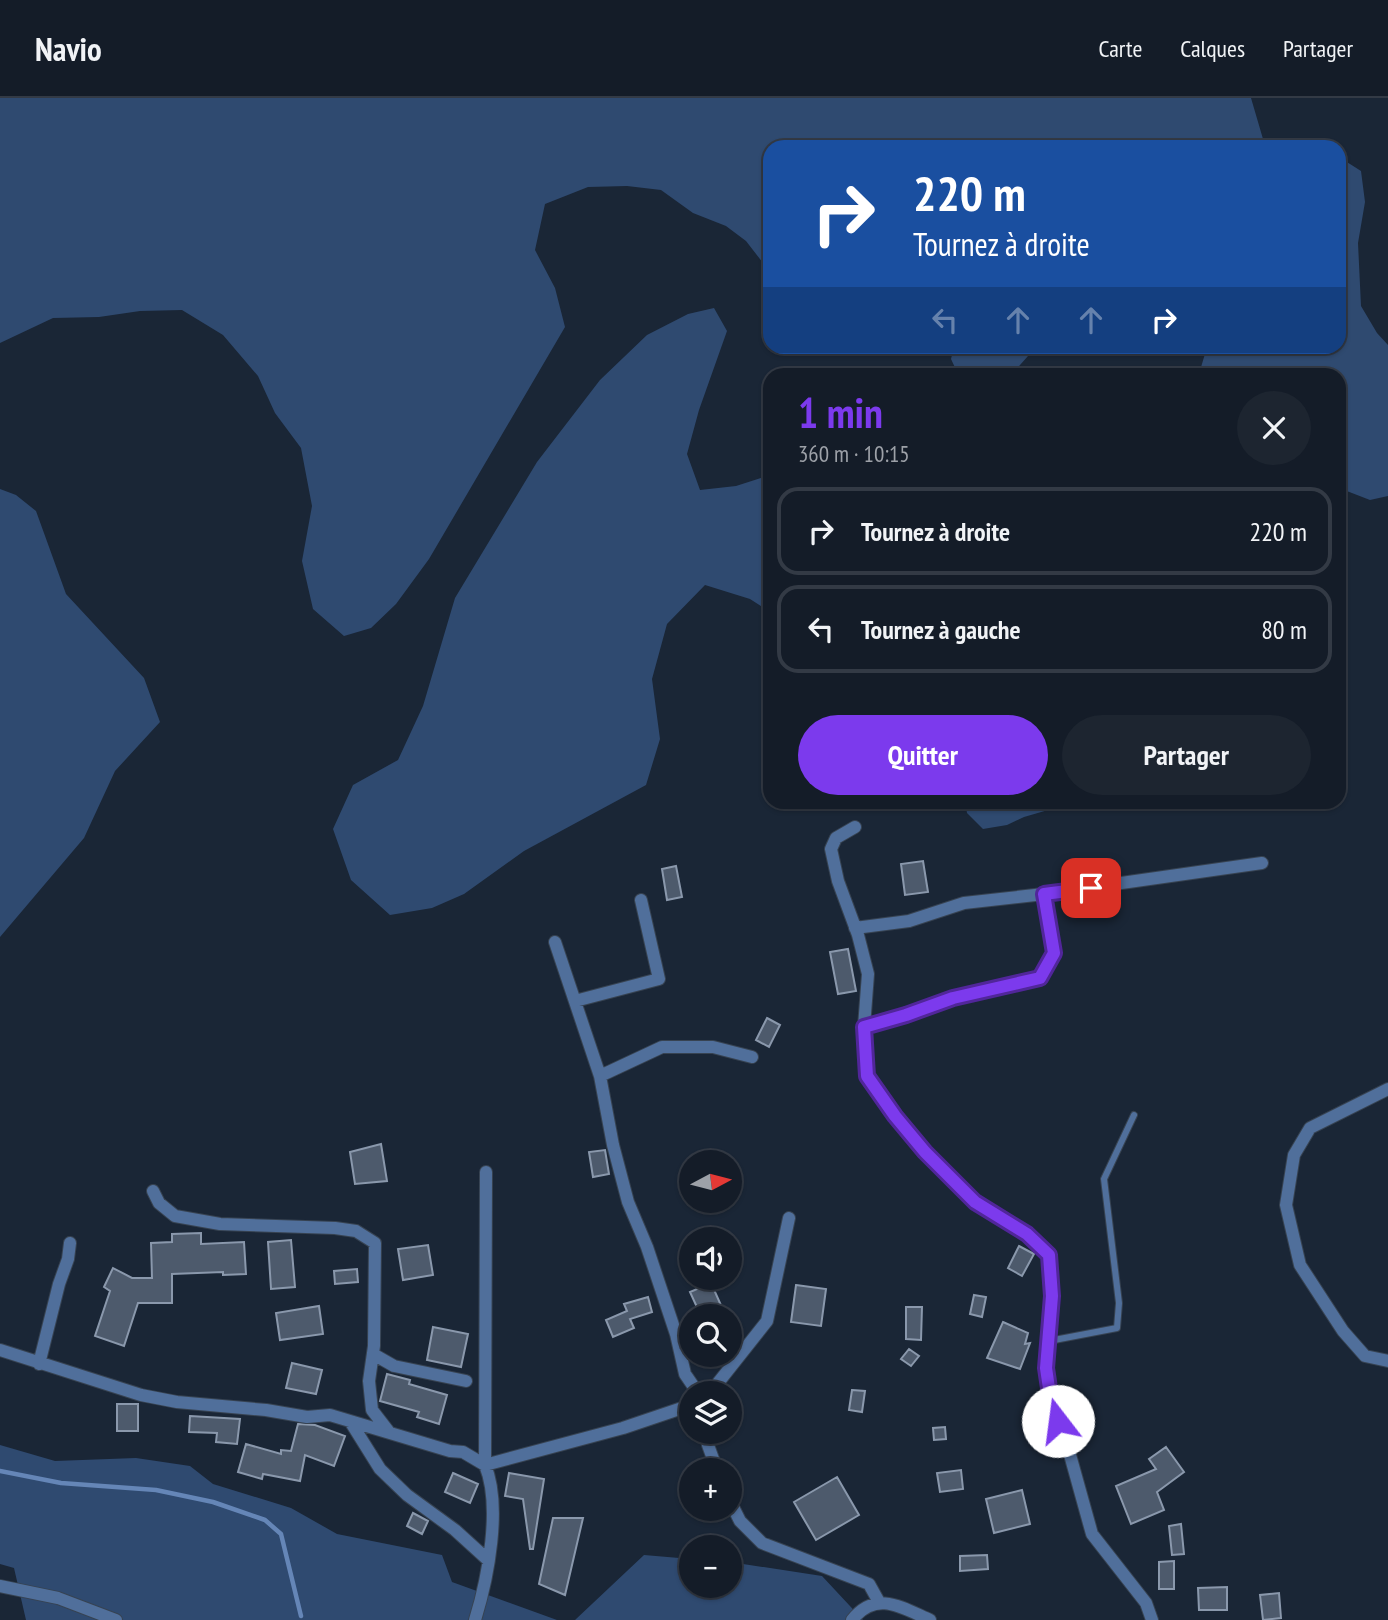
<!DOCTYPE html>
<html lang="fr">
<head>
<meta charset="utf-8">
<style>
	body { margin:0; font-family:"PT Sans Narrow",sans-serif; background:#1d2530; color:#f1f3f6; height:100vh; display:flex; flex-direction:column; font-size:26px; white-space:nowrap }
	* { box-sizing:border-box; margin:0 }
	p { font-size:23px; color:#9da1a8 }
	.icon { flex:none; width:38px; height:38px; fill:none; stroke:currentColor; stroke-width:2; stroke-linecap:round; stroke-linejoin:round }
	.map { position:relative; flex:1; overflow:hidden }
	.sheet { position:absolute; left:763px; top:270px; width:583px; height:441px; display:flex; flex-direction:column; background:#141c28; border-radius:21px; box-shadow:0 2px 5px #0004,0 0 0 2px #333a45 }
	.sheet>* { flex:none }
	.guide { position:absolute; left:763px; top:42px; width:583px; height:214px; border-radius:21px; box-shadow:0 2px 5px #0004,0 0 0 2px #333a45; background:#1a4fa0; color:#fff; overflow:hidden }
	.needle { width:46px; rotate:83deg }
	.tools { position:absolute; left:679px; top:1052px; display:grid; gap:14px }
	.tools a { display:grid; place-items:center; width:63px; height:63px; border-radius:50%; background:#141c28; box-shadow:0 2px 5px #0004,0 0 0 2px #333a45; font-size:35px }
	.pin { position:absolute; display:grid; place-items:center; width:60px; height:60px; color:#fff; margin:-30px; border-radius:14px; box-shadow:0 4px 10px #0006 }
	.me { position:absolute; width:77px; margin:-38px; rotate:345deg; stroke-linejoin:round; filter:drop-shadow(0 0 5px #0008) }
	.turn { display:flex; align-items:center; gap:24px; height:147px; padding:0 35px; font-size:32px }
	.turn .icon { width:91px; height:91px; stroke-width:2.5 }
	.turn b { display:block; font-size:49px; line-height:60px }
	.lanes { display:flex; align-items:center; height:66px; padding:0 35px; background:#0003; justify-content:center; gap:35px; direction:ltr }
	.lanes .off { opacity:.35 }
	.round { display:grid; place-items:center; flex:none; width:74px; height:74px; border-radius:37px; background:#1d2530 }
	.headline { display:flex; align-items:center; justify-content:space-between; height:119px; padding:0 35px }
	h1 { font-size:42px; font-weight:700; line-height:52px; color:#7c3aed }
	.cta { display:flex; gap:14px; margin-top:auto; padding:14px 35px }
	.cta a { flex:1; height:80px; border-radius:42px; background:#7c3aed; color:#fff; font-size:28px; font-weight:700; line-height:80px; text-align:center }
	.cta a+a { background:#1d2530; color:#f1f3f6 }
	ul { padding:0; list-style:none }
	li { display:flex; align-items:center; gap:21px; height:88px; margin:0 14px 10px; padding:0 21px; border:4px solid #333a45; border-radius:21px }
	li div { flex:1 }
	li b { display:block; font-size:26px }
	li em { font-style:normal }
	header { display:flex; align-items:center; gap:42px; box-sizing:border-box; height:98px; padding:0 35px; background:#141c28; border-bottom:2px solid #333a45 }
	header strong { font-size:33px }
	nav { display:flex; gap:38px; margin-inline-start:auto; font-size:24px }
	.map>svg:first-child { display:block }
</style>
</head>
<body>
<header>
<strong>Navio</strong>
<nav><a>Carte</a><a>Calques</a><a>Partager</a></nav>
</header>
<div class="map">
<svg width="1388" height="1522" viewBox="0 0 1388 1522">
	<rect width="100%" height="100%" fill="#1a2636"/>
	<path fill="#2f4a70" d="M 0,0 L 1251,0 L 1263,41 L 1278,49 L 770,49 L 770,174 L 746,143 L 726,128 L 693,115 L 661,92 L 627,88 L 588,89 L 545,106 L 535,152 L 555,190 L 565,229 L 429,461 L 396,506 L 371,530 L 344,538 L 313,511 L 302,463 L 312,408 L 301,350 L 275,315 L 258,278 L 223,237 L 182,212 L 140,213 L 99,219 L 53,220 L 0,245 Z
		M 1339,59 L 1361,73 L 1365,104 L 1358,145 L 1361,208 L 1377,235 L 1388,247 L 1388,398 L 1370,402 L 1339,390 L 1339,276 L 1199,276 L 1207,249 L 1339,248 Z
		M 714,210 L 727,233 L 699,312 L 687,356 L 700,392 L 736,388 L 770,377 L 770,514 L 750,501 L 705,487 L 667,526 L 652,581 L 660,641 L 646,687 L 524,753 L 464,796 L 432,810 L 390,817 L 351,782 L 333,731 L 353,687 L 398,662 L 423,608 L 455,500 L 537,364 L 600,282 L 647,237 L 688,216 Z
		M 954,249 L 954,248 L 1036,249 L 1012,276 L 958,276 L 951,261 Z
		M 0,391 L 16,397 L 36,413 L 66,496 L 144,580 L 160,624 L 115,673 L 84,740 L 0,839 Z
		M 965,704 L 1064,704 L 1055,710 L 1024,719 L 1007,727 L 983,731 L 967,715 Z
		M 0,1347 L 55,1363 L 136,1360 L 190,1368 L 213,1386 L 291,1410 L 337,1436 L 442,1457 L 452,1484 L 557,1522 L 26,1522 L 14,1470 L 0,1466 Z
		M 644,1457 L 691,1461 L 691,1488 L 730,1488 L 730,1464 L 822,1478 L 863,1522 L 575,1522 Z"/>
	<g fill="none" stroke-linecap="round" stroke-linejoin="round">
		<path stroke="#6586b7" stroke-width="4.5" d="M 0,1373 L 61,1385 L 156,1392 L 213,1404 L 265,1422 L 281,1436 L 301,1518"/>
	</g>
	<path fill="#4d5a6c" stroke="#8a98ac" stroke-width="2" d="M 923,763 L 928,794 L 905,797 L 901,766 Z
		M 676,768 L 682,799 L 667,802 L 662,771 Z
		M 848,851 L 856,893 L 838,896 L 830,854 Z
		M 767,920 L 780,927 L 769,949 L 756,942 Z
		M 381,1046 L 387,1083 L 355,1086 L 350,1054 Z
		M 605,1052 L 609,1076 L 593,1079 L 589,1054 Z
		M 201,1135 L 201,1146 L 244,1144 L 246,1176 L 223,1177 L 223,1174 L 172,1176 L 172,1205 L 138,1205 L 124,1248 L 95,1238 L 110,1193 L 104,1189 L 113,1170 L 132,1180 L 152,1180 L 151,1145 L 172,1144 L 172,1136 Z
		M 291,1142 L 295,1189 L 271,1191 L 268,1144 Z
		M 428,1147 L 433,1177 L 403,1182 L 398,1151 Z
		M 1019,1148 L 1034,1156 L 1022,1178 L 1008,1170 Z
		M 357,1171 L 358,1184 L 335,1186 L 334,1173 Z
		M 711,1185 L 724,1214 L 715,1218 L 701,1218 L 690,1194 Z
		M 796,1187 L 826,1191 L 821,1228 L 791,1224 Z
		M 974,1197 L 986,1199 L 982,1219 L 970,1216 Z
		M 648,1199 L 652,1214 L 630,1221 L 634,1230 L 613,1239 L 606,1222 L 627,1213 L 624,1206 Z
		M 319,1208 L 323,1236 L 280,1242 L 276,1215 Z
		M 906,1209 L 922,1209 L 921,1242 L 906,1241 Z
		M 1003,1224 L 1028,1235 L 1025,1246 L 1030,1245 L 1020,1271 L 987,1260 Z
		M 433,1229 L 468,1236 L 461,1269 L 427,1262 Z
		M 909,1251 L 919,1258 L 911,1268 L 901,1261 Z
		M 292,1265 L 322,1272 L 316,1296 L 286,1290 Z
		M 387,1276 L 410,1282 L 409,1286 L 447,1297 L 439,1326 L 417,1319 L 419,1314 L 380,1303 Z
		M 852,1292 L 865,1293 L 862,1314 L 849,1312 Z
		M 117,1306 L 138,1306 L 138,1333 L 117,1333 Z
		M 190,1318 L 240,1321 L 237,1346 L 216,1344 L 217,1335 L 189,1334 Z
		M 298,1326 L 315,1327 L 345,1338 L 334,1368 L 305,1357 L 300,1383 L 263,1376 L 262,1381 L 238,1374 L 246,1346 L 281,1356 L 281,1352 L 291,1353 Z
		M 945,1329 L 946,1341 L 934,1342 L 933,1330 Z
		M 1166,1349 L 1184,1374 L 1157,1394 L 1164,1412 L 1131,1426 L 1116,1388 L 1156,1371 L 1149,1361 Z
		M 961,1372 L 963,1391 L 940,1394 L 937,1375 Z
		M 453,1375 L 478,1386 L 470,1405 L 445,1394 Z
		M 509,1375 L 544,1381 L 533,1451 L 530,1451 L 523,1401 L 505,1398 Z
		M 837,1379 L 859,1417 L 816,1442 L 794,1404 Z
		M 1022,1392 L 1030,1426 L 994,1435 L 986,1401 Z
		M 413,1415 L 428,1423 L 422,1436 L 407,1428 Z
		M 553,1420 L 583,1420 L 565,1497 L 539,1486 Z
		M 1181,1426 L 1184,1456 L 1172,1457 L 1169,1428 Z
		M 987,1457 L 988,1471 L 960,1473 L 960,1458 Z
		M 1174,1463 L 1174,1491 L 1159,1491 L 1159,1464 Z
		M 1227,1489 L 1227,1512 L 1199,1512 L 1198,1490 Z
		M 1279,1495 L 1281,1520 L 1263,1522 L 1260,1497 Z"/>
	<g fill="none" stroke-linecap="round" stroke-linejoin="round">
		<g stroke="#374352" stroke-width="8">
			<path id="lane" d="M 1049,1243 L 1117,1230 L 1119,1205 L 1104,1081 L 1134,1017"/>
		</g>
		<g stroke="#374352" stroke-width="14">
			<path id="street" d="M 855,729 L 836,740 L 831,751 L 838,783 L 858,837 L 868,876 L 864,929 L 865,966 L 871,986 L 925,1054 L 951,1081 L 975,1103 L 1027,1136 L 1049,1158 L 1052,1198 L 1046,1270 L 1050,1297 L 1067,1346 L 1092,1436 L 1146,1505 L 1152,1522
				M 855,830 L 909,823 L 964,805 L 1044,796
				M 555,844 L 600,978 L 613,1047 L 628,1104 L 647,1149 L 676,1236 L 685,1276 L 698,1295
				M 575,903 L 659,881 L 641,802
				M 864,929 L 906,917 L 953,899 L 1040,880 L 1054,855 L 1044,796 L 1262,765
				M 600,978 L 662,949 L 713,949 L 752,959
				M 1388,991 L 1310,1030 L 1294,1057 L 1286,1107 L 1300,1167 L 1343,1233 L 1365,1258 L 1388,1263
				M 153,1093 L 159,1105 L 175,1118 L 220,1126 L 335,1130 L 356,1133 L 375,1145 L 374,1248 L 369,1283 L 372,1312 L 389,1334
				M 0,1252 L 141,1297 L 177,1304 L 266,1312 L 307,1319 L 330,1317 L 450,1353 L 463,1354 L 485,1367 L 623,1330 L 691,1307
				M 373,1256 L 394,1268 L 466,1283
				M 39,1266 L 59,1186 L 68,1161 L 70,1145
				M 710,1295 L 767,1223 L 789,1120
				M 350,1323 L 380,1371 L 407,1397 L 455,1432 L 488,1462
				M 706,1334 L 708,1347 L 717,1372
				M 730,1403 L 740,1423 L 762,1445 L 869,1486 L 879,1504
				M 0,1488 L 58,1500 L 116,1522
				M 475,1522 C 488,1480 502,1408 485,1367 L 486,1074
				M 852,1522 C 876,1492 901,1509 930,1522"/>
		</g>
		<use href="#lane" stroke="#506f9b" stroke-width="6"/>
		<use href="#street" stroke="#506f9b" stroke-width="12"/>
	</g>
	<g fill="none" stroke-linecap="round" stroke-linejoin="round">
		<g stroke="#51269a" stroke-width="18">
			<path id="route" d="M 1058,1323 L 1050,1297 L 1046,1270 L 1052,1198 L 1049,1157 L 1027,1136 L 975,1104 L 925,1054 L 895,1018 L 867,978 L 864,929 L 906,917 L 953,900 L 1040,880 L 1054,855 L 1044,796 L 1091,790"/>
		</g>
		<use href="#route" stroke="#7c3aed" stroke-width="12"/>
	</g>
</svg>
<div class="tools">
<a><svg class="needle" viewBox="-14 -14 28 28"><path d="M0-13l5 13h-10z" fill="#e53935"/><path d="M0 13l5-13h-10z" fill="#9da1a8"/></svg></a>
<a><svg class="icon" aria-label="sound" viewBox="0 0 24 24"><path d="M4 9h4l5-4v14l-5-4H4zM17 9q2 3 0 6"/></svg></a>
<a><svg class="icon" aria-label="search" viewBox="0 0 24 24"><circle cx="10" cy="10" r="6"/><path d="M15 15l6 6"/></svg></a>
<a><svg class="icon" aria-label="layers" viewBox="0 0 24 24"><path d="M12 4l9 5-9 5-9-5zM3 14l9 5 9-5"/></svg></a>
<a>+</a>
<a>−</a>
</div>
<div class="pin" style="left:1091px;top:790px;background:#d93025"><svg class="icon" aria-label="arrive" viewBox="0 0 24 24"><path d="M6 21V4h12l-3 4 3 4H6"/></svg></div>
<svg class="me" style="left:1058px;top:1323px" viewBox="-20 -20 40 40"><circle r="19" fill="#fff"/><path d="M0-13L10 11 0 6-10 11z" fill="#7c3aed"/></svg>
<div class="guide">
<div class="turn"><svg class="icon" aria-label="right" viewBox="0 0 24 24"><path d="M7 20v-9h11M14 6l5 5-5 5"/></svg><div><b>220 m</b>Tournez à droite</div></div>
<div class="lanes"><svg class="icon off" aria-label="left" viewBox="0 0 24 24"><path d="M17 20v-9H6M10 6l-5 5 5 5"/></svg><svg class="icon off" aria-label="ahead" viewBox="0 0 24 24"><path d="M12 20V5M6 11l6-6 6 6"/></svg><svg class="icon off" aria-label="ahead" viewBox="0 0 24 24"><path d="M12 20V5M6 11l6-6 6 6"/></svg><svg class="icon" aria-label="right" viewBox="0 0 24 24"><path d="M7 20v-9h11M14 6l5 5-5 5"/></svg></div>
</div>
<section class="sheet">
<div class="headline"><div><h1>1 min</h1><p>360 m · 10:15</p></div><a class="round"><svg class="icon" aria-label="close" viewBox="0 0 24 24"><path d="M6 6l12 12M18 6L6 18"/></svg></a></div>
<ul>
<li><svg class="icon" aria-label="right" viewBox="0 0 24 24"><path d="M7 20v-9h11M14 6l5 5-5 5"/></svg><div><b>Tournez à droite</b></div><em>220 m</em></li>
<li><svg class="icon" aria-label="left" viewBox="0 0 24 24"><path d="M17 20v-9H6M10 6l-5 5 5 5"/></svg><div><b>Tournez à gauche</b></div><em>80 m</em></li>
</ul>
<div class="cta"><a>Quitter</a><a>Partager</a></div>
</section>
</div>
</body>
</html>
